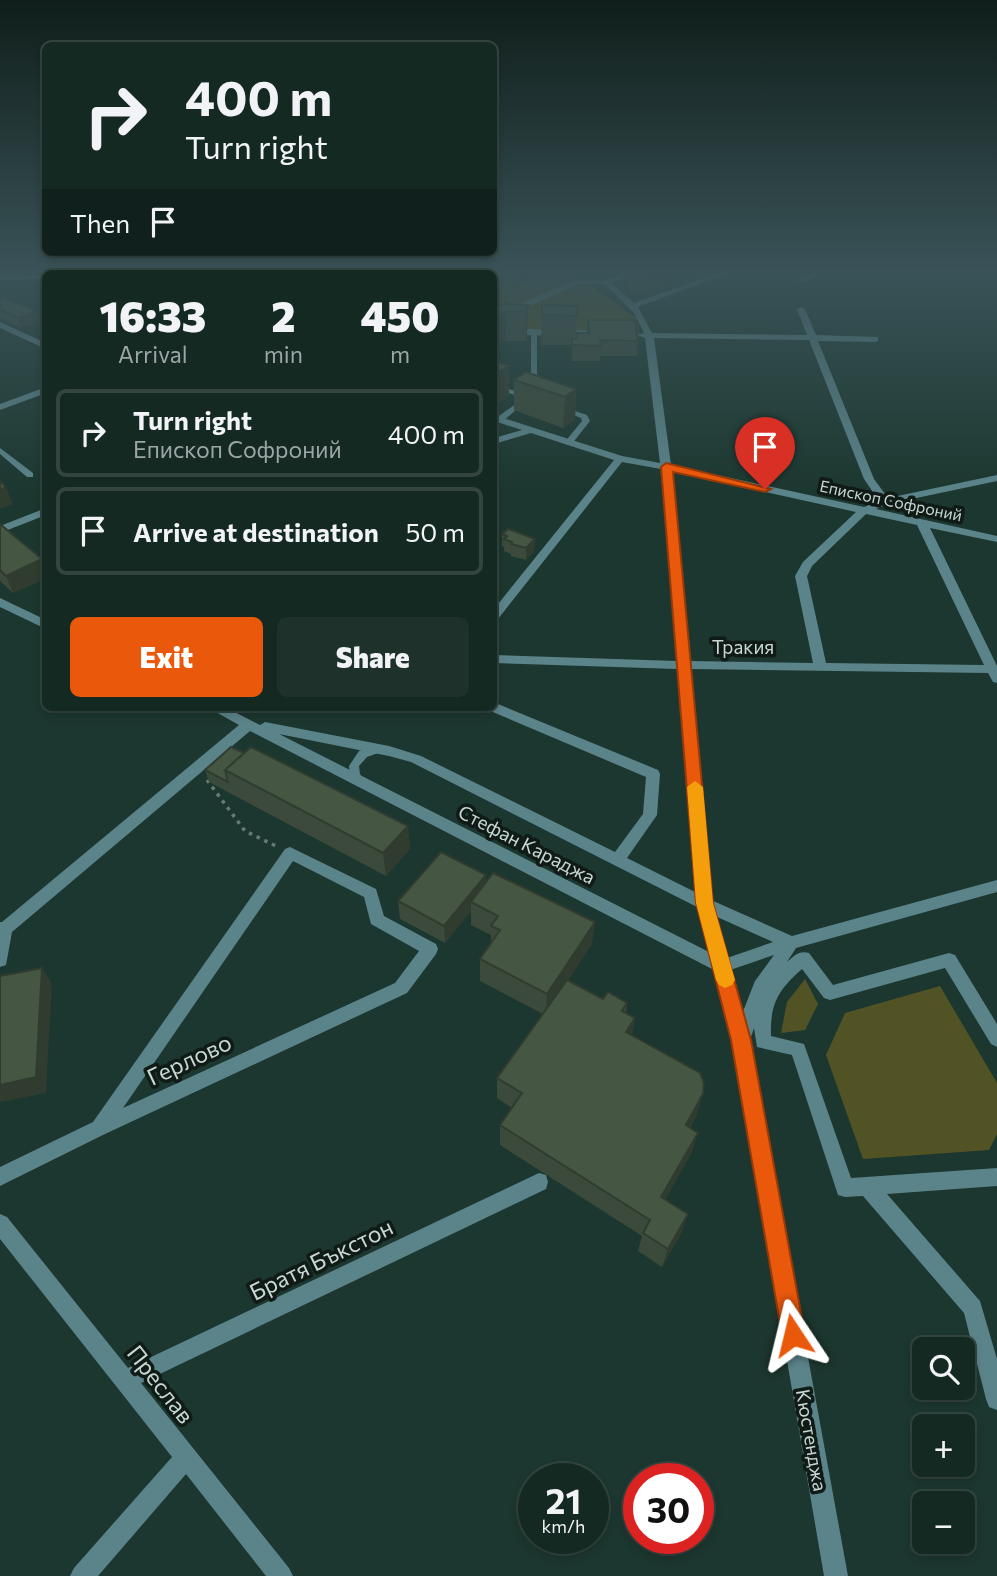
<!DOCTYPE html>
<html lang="en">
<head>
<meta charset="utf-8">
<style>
	body { margin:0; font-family:Commissioner,sans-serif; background:#1e312b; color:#f1f3f6; height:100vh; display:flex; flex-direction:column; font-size:26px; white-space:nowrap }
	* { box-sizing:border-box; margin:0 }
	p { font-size:23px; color:#9da6a6 }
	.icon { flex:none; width:38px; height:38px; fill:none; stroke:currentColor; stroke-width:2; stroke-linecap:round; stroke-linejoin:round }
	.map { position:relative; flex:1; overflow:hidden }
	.drawer { position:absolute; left:42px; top:270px; width:455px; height:441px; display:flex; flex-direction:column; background:#152923; border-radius:10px; box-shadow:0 4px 10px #0003,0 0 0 2px #344541 }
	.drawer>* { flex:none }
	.guide { position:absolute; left:42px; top:42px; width:455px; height:214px; border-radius:10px; box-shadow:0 4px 10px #0003,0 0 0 2px #344541; background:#152923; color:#f1f3f6; overflow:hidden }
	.tools { position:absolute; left:912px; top:1337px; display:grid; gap:14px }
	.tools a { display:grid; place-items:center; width:63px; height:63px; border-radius:10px; background:#152923; box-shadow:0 4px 10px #0003,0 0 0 2px #344541; font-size:35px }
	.speed { position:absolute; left:518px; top:1463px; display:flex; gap:14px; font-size:35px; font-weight:700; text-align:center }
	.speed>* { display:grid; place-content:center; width:91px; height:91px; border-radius:50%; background:#152923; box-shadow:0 4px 10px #0003,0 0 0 2px #344541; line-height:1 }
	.speed small { font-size:18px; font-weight:400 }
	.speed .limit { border:10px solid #d22; background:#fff; color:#111 }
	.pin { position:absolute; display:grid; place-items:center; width:60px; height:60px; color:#fff; margin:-72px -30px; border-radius:50% 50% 50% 0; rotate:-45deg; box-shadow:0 0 7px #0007 }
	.pin .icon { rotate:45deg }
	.me { position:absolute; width:77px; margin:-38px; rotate:350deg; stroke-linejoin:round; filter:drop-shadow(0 0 5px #0008) }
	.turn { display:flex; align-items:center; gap:24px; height:147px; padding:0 28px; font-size:32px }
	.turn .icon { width:91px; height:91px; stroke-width:2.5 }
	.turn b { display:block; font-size:49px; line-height:60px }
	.then { display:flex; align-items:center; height:66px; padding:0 28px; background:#0003; gap:14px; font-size:26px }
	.eta { display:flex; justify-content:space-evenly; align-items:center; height:119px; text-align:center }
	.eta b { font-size:42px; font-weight:800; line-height:49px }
	.primary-button { display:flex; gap:14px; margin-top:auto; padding:14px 28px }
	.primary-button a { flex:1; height:80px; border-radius:10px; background:#ea580c; color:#fff; font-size:28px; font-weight:800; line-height:80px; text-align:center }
	.primary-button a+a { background:#1e312b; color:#f1f3f6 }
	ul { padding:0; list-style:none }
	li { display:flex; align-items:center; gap:21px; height:88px; margin:0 14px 10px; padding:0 14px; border:4px solid #344541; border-radius:10px }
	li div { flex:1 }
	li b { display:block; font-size:26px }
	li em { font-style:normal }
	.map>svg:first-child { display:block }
</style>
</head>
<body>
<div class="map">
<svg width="997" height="1576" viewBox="0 0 997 1576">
	<rect width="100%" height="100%" fill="#1c372f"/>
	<path fill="#525325" d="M 410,273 L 560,273 L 593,287 L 636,318 L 640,337 L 494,335 L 494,273 Z
		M 805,979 L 818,1004 L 805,1030 L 781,1033 L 787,1002 Z
		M 940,986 L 997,1083 L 997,1134 L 989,1150 L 863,1159 L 826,1055 L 845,1013 Z"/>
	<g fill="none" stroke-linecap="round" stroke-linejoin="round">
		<path stroke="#657c75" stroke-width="3.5" stroke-dasharray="3.5 5" stroke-linecap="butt" d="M 207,780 L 245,831 L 278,847"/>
		<path fill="#5b848a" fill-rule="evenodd" d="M 534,330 L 537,332 L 537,388 L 534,390 L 531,388 L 531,332 Z
			M 494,384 L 530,396 L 531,397 L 502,422 L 496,422 L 496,418 L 524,398 L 494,388 Z
			M 563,407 L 587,415 L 590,421 L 571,445 L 568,445 L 564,443 L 582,421 L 581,418 L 561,410 L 561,408 Z
			M 0,448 L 33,473 L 33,477 L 27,477 L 0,454 Z
			M 377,745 L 381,746 L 382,749 L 381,752 L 367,757 L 359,766 L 360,774 L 366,783 L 365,786 L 357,786 L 350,774 L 349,766 L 359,751 Z"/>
		<path fill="#5b848a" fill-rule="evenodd" d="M 624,273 L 634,273 L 612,283 L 634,303 L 718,273 L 728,273 L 638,307 L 652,333 L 807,335 L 797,309 L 801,307 L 805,309 L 816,335 L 878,337 L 878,341 L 875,342 L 818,341 L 874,479 L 888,498 L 997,475 L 997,481 L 888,504 L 876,509 L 997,536 L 997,542 L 930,528 L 997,666 L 997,683 L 993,682 L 988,673 L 690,669 L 711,900 L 792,936 L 997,880 L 997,892 L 796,948 L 787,962 C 794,956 799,950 809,953 L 833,985 L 949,953 L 955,955 L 997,1024 L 997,1047 L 991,1044 L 945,968 L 830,1000 L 824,998 L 802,969 C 778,990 770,1004 771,1036 L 804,1044 L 851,1178 L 997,1168 L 997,1186 L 887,1194 L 980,1301 L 997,1359 L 997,1410 L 989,1407 L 986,1399 L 964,1313 L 863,1196 L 845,1197 L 838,1195 L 792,1055 L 757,1047 L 754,1028 L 750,1040 L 848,1576 L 824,1576 L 732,1040 L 714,970 L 250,731 L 12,932 L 6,965 L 0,967 L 0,922 L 2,922 L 239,725 L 207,707 L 225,707 L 260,725 L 265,722 L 389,746 L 421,756 L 615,852 L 643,814 L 646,777 L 488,710 L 486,707 L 494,707 L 494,703 L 498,704 L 658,770 L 660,774 L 657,815 L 627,858 L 695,892 L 677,669 L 494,663 L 494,655 L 677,661 L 661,469 L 622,462 L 498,619 L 494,620 L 494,609 L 614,460 L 531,433 L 494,444 L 494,438 L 522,430 L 494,421 L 494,415 L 622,456 L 660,463 L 645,338 L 637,335 L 644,333 L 634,313 L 605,284 L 579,284 L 497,320 L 494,320 L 494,315 L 575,280 L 606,280 ZM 654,338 L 809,340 L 864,479 L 879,501 L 864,507 L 671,465 ZM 671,471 L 856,512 L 803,562 L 795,576 L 813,663 L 689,661 ZM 866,514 L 917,525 L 984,665 L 826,663 L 807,576 L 812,566 ZM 279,734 L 389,756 L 411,762 L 697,907 L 709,952 ZM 715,916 L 773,942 L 727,958 ZM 774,955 L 755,981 L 742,1014 L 730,970 Z
			M 812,273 L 822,273 L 804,282 L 797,280 Z
			M 46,275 L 46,279 L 0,280 L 0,276 Z
			M 0,322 L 46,343 L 46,349 L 0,328 Z
			M 494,328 L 600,331 L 604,334 L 600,337 L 494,334 Z
			M 46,387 L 46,393 L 0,410 L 0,404 Z
			M 46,508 L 46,515 L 0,533 L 0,526 Z
			M 0,598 L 46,620 L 46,629 L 0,607 Z
			M 290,847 L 376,889 L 384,916 L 436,944 L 438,949 L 436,954 L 407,993 L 105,1134 L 0,1186 L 0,1167 L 93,1122 L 285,849 ZM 293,861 L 364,897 L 371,924 L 419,951 L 395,983 L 123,1108 Z
			M 539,1173 L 546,1175 L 548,1182 L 546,1189 L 141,1383 L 289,1568 L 293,1576 L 266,1576 L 186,1474 L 98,1576 L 70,1576 L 74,1568 L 172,1457 L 0,1239 L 0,1214 L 7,1217 L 128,1368 Z"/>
	</g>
	<path fill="#3b4a3a" d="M 482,273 L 529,273 L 528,281 L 516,286 L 494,279 L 494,273 Z
		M 630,273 L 681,273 L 681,276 L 642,293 L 629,288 Z
		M 0,297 L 37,311 L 40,321 L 21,328 L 0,318 Z
		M 502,304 L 528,305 L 527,334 L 526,341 L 506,341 Z
		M 542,305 L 577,316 L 576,339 L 587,333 L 588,320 L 638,341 L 637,356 L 600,356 L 600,361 L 572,361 L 572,345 L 541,345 Z
		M 494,361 L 509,366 L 509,396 L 497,404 L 494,402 Z
		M 514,380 L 576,389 L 575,420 L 563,428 L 514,410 Z
		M 0,524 L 46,568 L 46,578 L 13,593 L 0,581 Z
		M 502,534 L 535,539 L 534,551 L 526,560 L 511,556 L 511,554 L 504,551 L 504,547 L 502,546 Z
		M 244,753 L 408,826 L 410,849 L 386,876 L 209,782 L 205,770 Z
		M 486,882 L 592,944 L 568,980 L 603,999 L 627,1003 L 626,1013 L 635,1018 L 632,1035 L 697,1114 L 690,1128 L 692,1152 L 665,1200 L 682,1232 L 662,1267 L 638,1251 L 642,1236 L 500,1145 L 500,1125 L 512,1108 L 497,1098 L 497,1078 L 543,1014 L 480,981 L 480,959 L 491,943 L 491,935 L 471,925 L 471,911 L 445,943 L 400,919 L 398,901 Z"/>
	<path fill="#303c2f" d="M 525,273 L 529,273 L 528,281 L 516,286 L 517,276 Z
		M 644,273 L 681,273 L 681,276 L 642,293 Z
		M 528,305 L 527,334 L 526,341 L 526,312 Z
		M 37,311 L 40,321 L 21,328 L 18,318 Z
		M 506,312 L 506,341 L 494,346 L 494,317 Z
		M 509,366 L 509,396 L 497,404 L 497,373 Z
		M 576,389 L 575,420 L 563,428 L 565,397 Z
		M 6,487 L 13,504 L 0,509 L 0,490 Z
		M 535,539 L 534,551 L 526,560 L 526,548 Z
		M 42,559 L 46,568 L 46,578 L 13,593 L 6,576 Z
		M 408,826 L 410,849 L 386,876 L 383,853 Z
		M 486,875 L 486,893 L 471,902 L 471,911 L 445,943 L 444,926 Z
		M 595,922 L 592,944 L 546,1015 L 547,994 Z
		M 42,968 L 52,984 L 46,1093 L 1,1102 L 0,1101 L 0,1085 Z
		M 635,1018 L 631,1039 L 626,1032 Z
		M 703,1094 L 697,1114 L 680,1145 L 686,1125 Z
		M 698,1133 L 692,1152 L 656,1216 L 661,1197 Z
		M 688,1214 L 682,1232 L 662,1267 L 668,1249 Z"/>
	<path fill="#455643" stroke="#303c2f" stroke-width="2" d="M 505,273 L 525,273 L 517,276 Z
		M 0,297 L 37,311 L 18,318 L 0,309 Z
		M 502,304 L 528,305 L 526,312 L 506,312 L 494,317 L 494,307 Z
		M 542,305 L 577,306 L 577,316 L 542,315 Z
		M 588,320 L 635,320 L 638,341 L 600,340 L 601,346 L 572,345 L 572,339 L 577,339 L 577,333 L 589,333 Z
		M 494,361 L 509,366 L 497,373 L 494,372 Z
		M 526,372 L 576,389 L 565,397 L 514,380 Z
		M 0,481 L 6,487 L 0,490 Z
		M 0,524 L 42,559 L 6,576 L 0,570 Z
		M 508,529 L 535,539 L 526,548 L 511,544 L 512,542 L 504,539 L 507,536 L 502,534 Z
		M 231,747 L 244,753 L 225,770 L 228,782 L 205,770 Z
		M 251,747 L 408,826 L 383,853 L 225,770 Z
		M 441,852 L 486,875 L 444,926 L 398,901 Z
		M 493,873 L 595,922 L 547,994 L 480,959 L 500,930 L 491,926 L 498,916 L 471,902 Z
		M 42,968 L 36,1077 L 0,1085 L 0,976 Z
		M 567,980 L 603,999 L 608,992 L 627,1003 L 622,1011 L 635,1018 L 626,1032 L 700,1073 L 704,1083 L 703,1094 L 686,1125 L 698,1133 L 661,1197 L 688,1214 L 668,1249 L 643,1233 L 650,1220 L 500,1125 L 522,1093 L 497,1078 Z"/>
	<linearGradient id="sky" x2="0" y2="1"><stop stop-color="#0f1e1a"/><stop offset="0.55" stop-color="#3a5358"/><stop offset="1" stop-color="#3a5358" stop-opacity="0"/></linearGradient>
	<rect width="997" height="493" fill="url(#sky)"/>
	<path fill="#ea580c" stroke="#983908" stroke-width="2" d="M 666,463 L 771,489 L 765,492 L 673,472 L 713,903 L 751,1040 L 805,1335 L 802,1343 L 793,1346 L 785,1343 L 782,1335 L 731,1040 L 696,903 L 661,467 Z"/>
	<path fill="#f59e0b" d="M 695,781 L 703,787 L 713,903 L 735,980 L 732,985 L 725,988 L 719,985 L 716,980 L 696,903 L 687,787 Z"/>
	<g text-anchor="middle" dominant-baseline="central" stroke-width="7" stroke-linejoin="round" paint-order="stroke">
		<g font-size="16" fill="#c7d7d2" stroke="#101b18">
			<text transform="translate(891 500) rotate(12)">Епископ Софроний</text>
		</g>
		<g font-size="19" fill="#c7d7d2" stroke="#101b18">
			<text x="743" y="646">Тракия</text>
			<text transform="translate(527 844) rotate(27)">Стефан Караджа</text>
			<text transform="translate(812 1440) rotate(80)">Кюстенджа</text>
		</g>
		<g font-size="23" fill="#c7d7d2" stroke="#101b18">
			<text transform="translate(189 1059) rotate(-25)">Герлово</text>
			<text transform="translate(321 1259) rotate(-26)">Братя Бъкстон</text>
			<text transform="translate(161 1384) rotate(52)">Преслав</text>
		</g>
	</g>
</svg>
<div class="tools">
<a><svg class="icon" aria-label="search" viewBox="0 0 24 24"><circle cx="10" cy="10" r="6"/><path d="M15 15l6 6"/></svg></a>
<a>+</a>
<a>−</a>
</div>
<div class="speed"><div>21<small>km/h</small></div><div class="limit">30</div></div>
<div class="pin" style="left:765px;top:489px;background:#d93025"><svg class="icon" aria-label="arrive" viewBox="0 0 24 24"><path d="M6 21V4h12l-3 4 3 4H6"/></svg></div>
<svg class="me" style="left:793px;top:1335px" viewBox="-20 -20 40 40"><path d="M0-17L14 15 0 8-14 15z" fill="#ea580c" stroke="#fff" stroke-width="4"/></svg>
<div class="guide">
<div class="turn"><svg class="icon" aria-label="right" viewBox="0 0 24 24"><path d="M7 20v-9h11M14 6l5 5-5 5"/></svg><div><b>400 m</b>Turn right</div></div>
<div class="then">Then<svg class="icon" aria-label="arrive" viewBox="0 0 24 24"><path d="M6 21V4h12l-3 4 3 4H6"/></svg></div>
</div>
<section class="drawer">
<div class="eta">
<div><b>16:33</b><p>Arrival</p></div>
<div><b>2</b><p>min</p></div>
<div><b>450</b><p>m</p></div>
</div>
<ul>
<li><svg class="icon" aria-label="right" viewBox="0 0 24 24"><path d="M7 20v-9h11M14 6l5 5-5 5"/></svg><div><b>Turn right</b><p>Епископ Софроний</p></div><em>400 m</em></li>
<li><svg class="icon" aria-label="arrive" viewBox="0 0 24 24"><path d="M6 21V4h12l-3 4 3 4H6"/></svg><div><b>Arrive at destination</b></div><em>50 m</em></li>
</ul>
<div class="primary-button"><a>Exit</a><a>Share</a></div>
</section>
</div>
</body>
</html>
